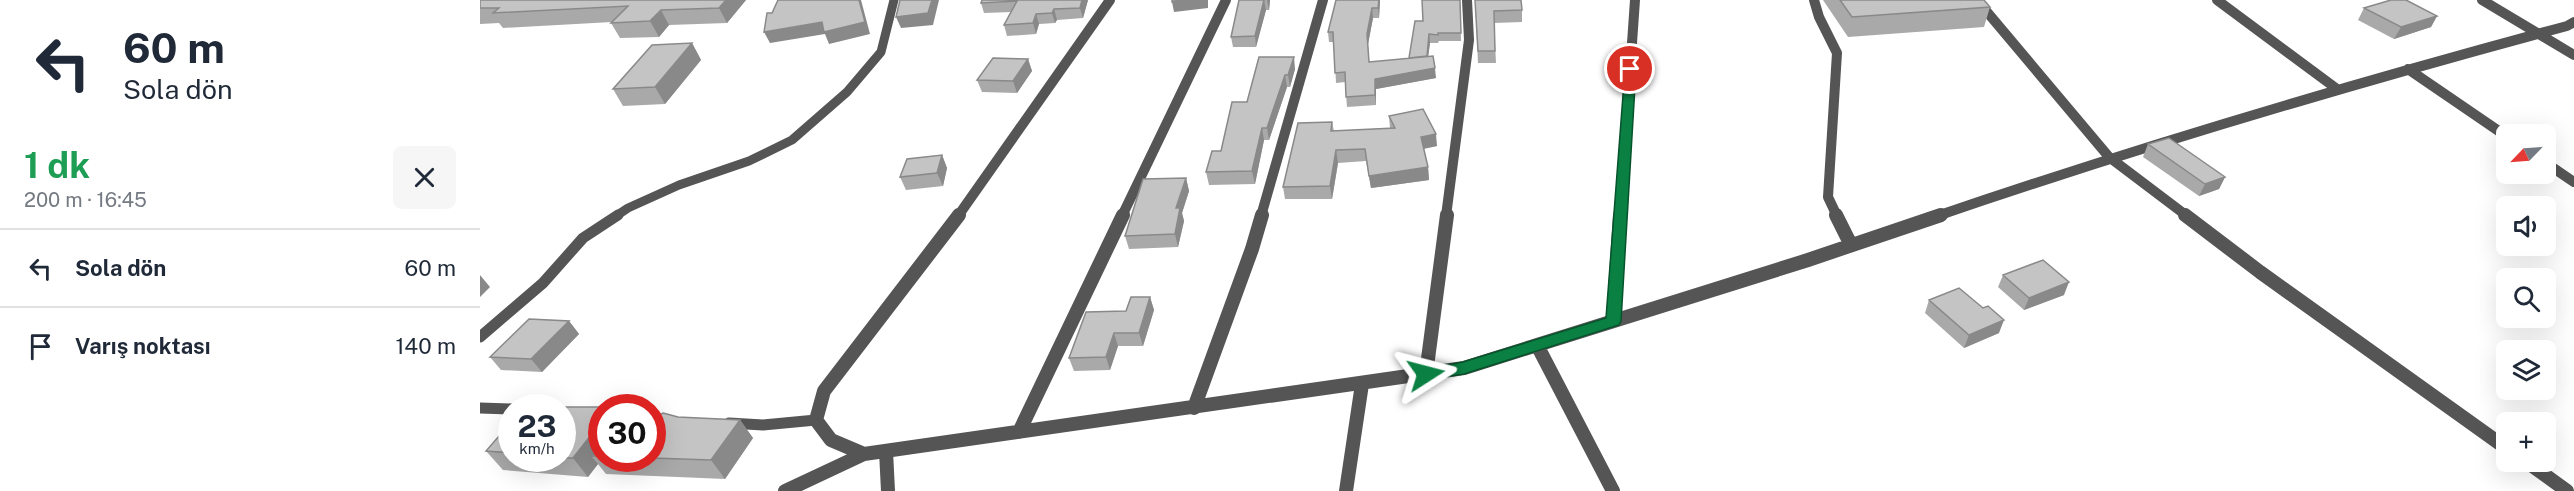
<!DOCTYPE html>
<html lang="tr">
<head>
<meta charset="utf-8">
<style>
	body { margin:0; font-family:"Public Sans",sans-serif; background:#f6f6f7; color:#1f2937; height:100vh; display:flex; flex-direction:column; font-size:22px; white-space:nowrap }
	* { box-sizing:border-box; margin:0 }
	p { font-size:20px; color:#747a83 }
	.icon { flex:none; width:33px; height:33px; fill:none; stroke:currentColor; stroke-width:2; stroke-linecap:round; stroke-linejoin:round }
	.map { position:relative; flex:1; overflow:hidden }
	.drawer { display:flex; flex-direction:column; background:#fff; width:480px }
	.drawer>* { flex:none }
	.hud { background:#fff; color:#1f2937; overflow:hidden }
	.needle { width:39px; rotate:245deg }
	.tools { position:absolute; left:2016px; top:124px; display:grid; gap:12px }
	.tools a { display:grid; place-items:center; width:60px; height:60px; border-radius:9px; background:#fff; box-shadow:0 6px 24px #0002; font-size:30px }
	.speed { position:absolute; left:18px; top:394px; display:flex; gap:12px; font-size:30px; font-weight:700; text-align:center }
	.speed>* { display:grid; place-content:center; width:78px; height:78px; border-radius:50%; background:#fff; box-shadow:0 6px 24px #0002; line-height:1 }
	.speed small { font-size:15px; font-weight:400 }
	.speed .limit { border:9px solid #d22; background:#fff; color:#111 }
	.pin { position:absolute; display:grid; place-items:center; width:51px; height:51px; color:#fff; margin:-26px; border:3px solid #fff; border-radius:50%; box-shadow:0 2px 6px #0007 }
	.me { position:absolute; width:66px; margin:-33px; rotate:81deg; stroke-linejoin:round; filter:drop-shadow(0 0 4px #0008) }
	.turn { display:flex; align-items:center; gap:21px; height:126px; padding:0 24px; font-size:27px }
	.turn .icon { width:78px; height:78px; stroke-width:2.5 }
	.turn b { display:block; font-size:42px; line-height:51px }
	.round { display:grid; place-items:center; flex:none; width:63px; height:63px; border-radius:9px; background:#f6f6f7 }
	.summary { display:flex; align-items:center; justify-content:space-between; height:102px; padding:0 24px }
	h1 { font-size:36px; font-weight:700; line-height:45px; color:#1e9e55 }
	ul { padding:0; list-style:none }
	li { display:flex; align-items:center; gap:18px; height:78px; padding:0 24px; border-top:2px solid #e0e1e3 }
	li div { flex:1 }
	li b { display:block; font-size:22px }
	li em { font-style:normal }
	main { display:flex; flex:1; min-height:0 }
	.map>svg:first-child { display:block }
</style>
</head>
<body>
<main>
<section class="drawer">
<div class="hud">
<div class="turn"><svg class="icon" aria-label="left" viewBox="0 0 24 24"><path d="M17 20v-9H6M10 6l-5 5 5 5"/></svg><div><b>60 m</b>Sola dön</div></div>
</div>
<div class="summary"><div><h1>1 dk</h1><p>200 m · 16:45</p></div><a class="round"><svg class="icon" aria-label="close" viewBox="0 0 24 24"><path d="M6 6l12 12M18 6L6 18"/></svg></a></div>
<ul>
<li><svg class="icon" aria-label="left" viewBox="0 0 24 24"><path d="M17 20v-9H6M10 6l-5 5 5 5"/></svg><div><b>Sola dön</b></div><em>60 m</em></li>
<li><svg class="icon" aria-label="arrive" viewBox="0 0 24 24"><path d="M6 21V4h12l-3 4 3 4H6"/></svg><div><b>Varış noktası</b></div><em>140 m</em></li>
</ul>
</section>
<div class="map">
<svg width="2094" height="491" viewBox="0 0 2094 491">
	<rect width="100%" height="100%" fill="#fff"/>
	<g fill="none" stroke-linecap="round" stroke-linejoin="round">
		<path stroke="#555" stroke-width="9" d="M 136,216 L 148,208 L 199,185 L 269,161 L 312,140 L 367,92 L 401,52 L 414,0"/>
		<path stroke="#555" stroke-width="11" d="M 0,337 L 63,283 L 103,238 L 138,215
			M 0,408 L 32,409
			M 249,423 L 283,425 L 336,420"/>
		<path stroke="#555" stroke-width="10" d="M 1334,0 L 1339,17 L 1357,53 L 1348,197 L 1357,216
			M 1497,0 L 1629,157 L 1707,216
			M 1737,0 L 1857,89
			M 2002,0 L 2094,55
			M 1928,69 L 2026,136
			M 2066,163 L 2094,182
			M 478,216 L 630,0
			M 642,216 L 746,0
			M 781,216 L 843,0
			M 966,216 L 989,40 L 987,0
			M 1140,216 L 1155,0
			M 1457,216 C 1665,145 1875,83 2087,26 L 2094,22"/>
		<path stroke="#555" stroke-width="14" d="M 1356,215 L 1371,245
			M 1705,215 L 1780,272 L 2026,448
			M 1133,321 L 1140,215
			M 1057,345 L 1133,491
			M 946,374 L 967,215
			M 714,408 L 772,249 L 782,215
			M 539,432 L 643,215
			M 406,451 L 408,491
			M 384,454 L 351,440 L 336,420 L 344,391 L 479,215
			M 2047,462 L 2087,491
			M 305,491 L 384,454 L 984,368 L 1328,260 L 1461,215
			M 866,491 L 882,384"/>
	</g>
	<path fill="#a9a9a9" d="M 0,0 L 266,0 L 247,23 L 189,25 L 179,37 L 140,38 L 131,23 L 132,22 L 23,28 L 19,23 L 0,24 Z
		M 502,0 L 608,0 L 603,18 L 577,20 L 575,23 L 559,24 L 556,34 L 527,36 L 524,25 L 531,12 L 504,13 L 501,3 Z
		M 759,0 L 790,0 L 789,10 L 786,10 L 776,47 L 753,47 L 751,37 Z
		M 900,0 L 899,18 L 893,18 L 888,44 L 889,62 L 929,58 L 943,21 L 980,0 L 981,41 L 959,41 L 958,43 L 950,43 L 948,56 L 956,78 L 896,89 L 896,105 L 867,107 L 865,82 L 856,83 L 854,42 L 849,42 L 848,32 Z
		M 995,0 L 1042,10 L 1042,22 L 1014,23 L 1016,63 L 998,63 Z
		M 1343,0 L 1504,0 L 1510,7 L 1504,27 L 1368,37 Z
		M 1884,8 L 1957,16 L 1951,27 L 1914,39 L 1878,20 Z
		M 212,43 L 221,60 L 185,104 L 143,106 L 133,89 Z
		M 779,57 L 815,69 L 810,87 L 807,87 L 789,140 L 784,140 L 775,184 L 729,185 L 726,172 L 741,151 L 767,102 Z
		M 548,59 L 552,71 L 537,93 L 502,92 L 497,80 Z
		M 909,116 L 957,146 L 944,149 L 948,167 L 949,180 L 891,188 L 886,161 L 858,163 L 852,199 L 805,199 L 803,187 L 852,122 L 854,131 L 910,128 Z
		M 1668,144 L 1745,177 L 1739,189 L 1719,196 L 1663,157 Z
		M 462,155 L 467,168 L 463,186 L 426,190 L 420,177 Z
		M 706,178 L 709,191 L 702,213 L 704,221 L 698,247 L 649,249 L 645,236 Z
		M 1523,275 L 1584,295 L 1544,310 L 1518,287 Z
		M 670,297 L 674,310 L 663,346 L 638,346 L 630,370 L 594,371 L 589,358 L 646,311 Z
		M 1449,300 L 1519,333 L 1484,348 L 1445,313 Z
		M 89,321 L 99,334 L 62,372 L 21,370 L 10,357 Z
		M 82,408 L 122,408 L 122,459 L 172,459 L 172,419 L 198,417 L 260,420 L 273,438 L 245,479 L 126,474 L 118,464 L 108,477 L 23,470 L 6,451 L 32,421 L 32,459 L 82,459 Z"/>
	<path fill="#898989" d="M 246,0 L 266,0 L 247,23 L 239,8 Z
		M 379,0 L 381,0 L 390,34 L 349,44 L 345,34 L 290,43 L 284,32 L 342,22 Z
		M 452,0 L 459,0 L 453,25 L 421,28 L 416,17 Z
		M 602,0 L 608,0 L 603,18 L 600,8 Z
		M 708,0 L 728,0 L 728,8 L 694,12 L 692,2 Z
		M 784,0 L 786,10 L 776,47 L 775,36 Z
		M 787,0 L 790,0 L 789,10 Z
		M 899,0 L 900,0 L 899,18 L 898,8 Z
		M 892,8 L 893,18 L 888,44 L 887,34 Z
		M 574,9 L 577,20 L 575,23 L 572,13 Z
		M 181,10 L 189,25 L 179,37 L 170,21 Z
		M 556,14 L 559,24 L 556,34 L 553,23 Z
		M 1957,16 L 1951,27 L 1914,39 L 1921,27 Z
		M 949,34 L 950,43 L 947,66 L 947,58 Z
		M 212,43 L 221,60 L 185,104 L 175,87 Z
		M 814,57 L 815,69 L 810,87 L 808,75 Z
		M 548,59 L 552,71 L 537,93 L 533,81 Z
		M 955,68 L 956,78 L 896,89 L 896,105 L 895,95 L 895,79 Z
		M 805,75 L 807,87 L 789,140 L 787,128 Z
		M 782,128 L 784,140 L 775,184 L 772,171 Z
		M 956,134 L 957,146 L 941,149 L 941,137 Z
		M 856,150 L 858,163 L 852,199 L 850,186 Z
		M 462,155 L 467,168 L 463,186 L 457,173 Z
		M 948,167 L 949,180 L 891,188 L 889,176 Z
		M 1745,177 L 1739,189 L 1719,196 L 1725,184 Z
		M 706,178 L 709,191 L 702,213 L 704,221 L 698,247 L 695,234 L 696,208 Z
		M 0,275 L 10,287 L 0,297 Z
		M 1589,282 L 1584,295 L 1544,310 L 1549,298 Z
		M 670,297 L 674,310 L 663,346 L 659,333 Z
		M 1524,320 L 1519,333 L 1484,348 L 1489,335 Z
		M 89,321 L 99,334 L 62,372 L 51,359 Z
		M 634,333 L 638,346 L 630,370 L 626,357 Z
		M 260,420 L 273,438 L 245,479 L 231,460 Z
		M 122,421 L 122,456 L 111,456 L 118,464 L 108,477 L 93,458 Z"/>
	<path fill="#c4c4c4" stroke="#898989" stroke-width="1.5" d="M 0,0 L 246,0 L 239,8 L 181,10 L 170,21 L 131,23 L 148,6 L 13,13 L 19,8 L 0,8 Z
		M 298,0 L 379,0 L 385,22 L 344,32 L 342,22 L 284,32 L 287,13 L 292,13 Z
		M 420,0 L 452,0 L 448,13 L 416,17 Z
		M 502,0 L 602,0 L 600,8 L 574,9 L 572,13 L 556,14 L 553,23 L 524,25 L 537,1 L 501,3 Z
		M 692,0 L 708,0 L 692,2 Z
		M 759,0 L 784,0 L 775,36 L 751,37 Z
		M 856,0 L 899,0 L 898,8 L 892,8 L 887,34 L 889,62 L 953,56 L 955,68 L 895,79 L 895,95 L 866,97 L 865,72 L 855,73 L 853,32 L 848,32 Z
		M 942,0 L 980,0 L 981,33 L 958,33 L 958,35 L 949,34 L 947,56 L 929,58 L 935,21 L 943,21 Z
		M 995,0 L 1041,0 L 1042,10 L 1014,11 L 1015,51 L 998,51 Z
		M 1360,0 L 1504,0 L 1510,7 L 1372,17 Z
		M 1911,0 L 1926,0 L 1957,16 L 1921,27 L 1884,8 Z
		M 212,43 L 175,87 L 133,89 L 172,45 Z
		M 779,57 L 814,57 L 808,75 L 805,75 L 787,128 L 782,128 L 772,171 L 726,172 L 732,151 L 741,151 L 752,102 L 767,102 Z
		M 513,58 L 548,59 L 533,81 L 497,80 Z
		M 943,109 L 956,134 L 941,137 L 948,167 L 889,176 L 885,149 L 856,150 L 850,186 L 803,187 L 818,123 L 852,122 L 851,131 L 915,128 L 909,116 Z
		M 1689,138 L 1745,177 L 1725,184 L 1668,144 Z
		M 462,155 L 457,173 L 420,177 L 427,159 Z
		M 706,178 L 696,208 L 700,208 L 695,234 L 645,236 L 663,179 Z
		M 1563,260 L 1589,282 L 1549,298 L 1523,275 Z
		M 1479,288 L 1503,308 L 1508,306 L 1524,320 L 1489,335 L 1449,300 Z
		M 651,297 L 670,297 L 659,333 L 634,333 L 626,357 L 589,358 L 606,312 L 646,311 Z
		M 49,319 L 89,321 L 51,359 L 10,357 Z
		M 44,407 L 132,407 L 131,408 L 122,408 L 122,421 L 93,458 L 82,458 L 82,408 L 43,408 Z
		M 183,413 L 198,417 L 260,420 L 231,460 L 172,458 L 172,419 Z
		M 32,421 L 32,453 L 6,451 Z
		M 122,449 L 122,456 L 111,456 Z"/>
	<path fill="#0b8043" stroke="#07532c" stroke-width="1.5" d="M 1150,65 L 1156,69 L 1141,321 L 1139,325 L 984,374 L 946,380 L 940,378 L 938,374 L 940,370 L 983,362 L 1126,318 L 1145,69 Z"/>
</svg>
<div class="tools">
<a><svg class="needle" viewBox="-14 -14 28 28"><path d="M0-13l5 13h-10z" fill="#e53935"/><path d="M0 13l5-13h-10z" fill="#747a83"/></svg></a>
<a><svg class="icon" aria-label="sound" viewBox="0 0 24 24"><path d="M4 9h4l5-4v14l-5-4H4zM17 9q2 3 0 6"/></svg></a>
<a><svg class="icon" aria-label="search" viewBox="0 0 24 24"><circle cx="10" cy="10" r="6"/><path d="M15 15l6 6"/></svg></a>
<a><svg class="icon" aria-label="layers" viewBox="0 0 24 24"><path d="M12 4l9 5-9 5-9-5zM3 14l9 5 9-5"/></svg></a>
<a>+</a>
</div>
<div class="speed"><div>23<small>km/h</small></div><div class="limit">30</div></div>
<div class="pin" style="left:1150px;top:69px;background:#d93025"><svg class="icon" aria-label="arrive" viewBox="0 0 24 24"><path d="M6 21V4h12l-3 4 3 4H6"/></svg></div>
<svg class="me" style="left:946px;top:374px" viewBox="-20 -20 40 40"><path d="M0-17L14 15 0 8-14 15z" fill="#0b8043" stroke="#fff" stroke-width="4"/></svg>
</div>
</main>
</body>
</html>
